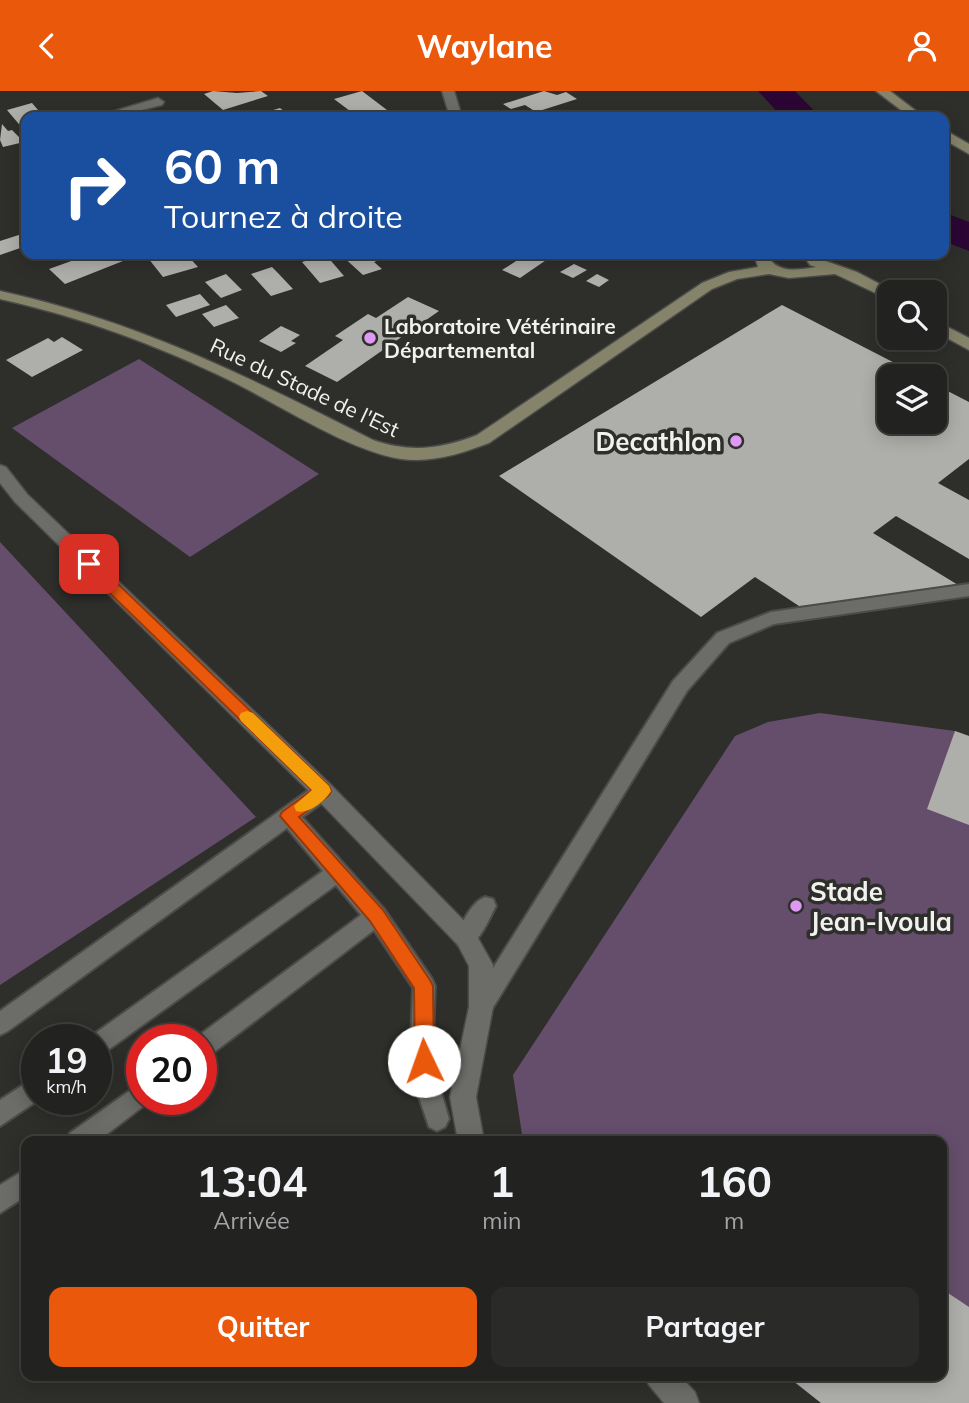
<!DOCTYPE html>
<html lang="fr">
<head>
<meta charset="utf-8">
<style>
	body { margin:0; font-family:Mulish,sans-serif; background:#2a2a29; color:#f1f3f6; height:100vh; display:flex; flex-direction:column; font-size:26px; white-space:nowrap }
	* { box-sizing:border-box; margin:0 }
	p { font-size:23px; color:#a2a4a5 }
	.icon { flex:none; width:38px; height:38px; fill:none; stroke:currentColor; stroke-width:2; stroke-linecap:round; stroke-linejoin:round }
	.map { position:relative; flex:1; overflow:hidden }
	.details { position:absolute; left:21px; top:1045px; width:926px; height:245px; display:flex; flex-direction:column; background:#222220; border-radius:14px; box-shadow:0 4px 18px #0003,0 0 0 2px #3f3f3e }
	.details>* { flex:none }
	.guide { position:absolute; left:21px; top:21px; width:928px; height:147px; border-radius:14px; box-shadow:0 4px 18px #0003,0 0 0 2px #3f3f3e; background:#1a4fa0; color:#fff; overflow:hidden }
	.controls { position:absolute; left:877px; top:189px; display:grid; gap:14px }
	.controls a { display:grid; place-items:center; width:70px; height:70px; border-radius:14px; background:#222220; box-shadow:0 4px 18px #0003,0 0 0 2px #3f3f3e; font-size:35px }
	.speed { position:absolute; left:21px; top:933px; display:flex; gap:14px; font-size:35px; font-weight:700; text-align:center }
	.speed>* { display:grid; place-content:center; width:91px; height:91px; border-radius:50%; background:#222220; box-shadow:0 4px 18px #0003,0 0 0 2px #3f3f3e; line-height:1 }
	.speed small { font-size:18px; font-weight:400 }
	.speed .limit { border:10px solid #d22; background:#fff; color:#111 }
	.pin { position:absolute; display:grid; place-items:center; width:60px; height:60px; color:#fff; margin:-30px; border-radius:14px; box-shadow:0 4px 10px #0006 }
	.me { position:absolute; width:77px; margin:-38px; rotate:357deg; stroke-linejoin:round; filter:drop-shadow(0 0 5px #0008) }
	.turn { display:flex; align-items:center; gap:24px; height:147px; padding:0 28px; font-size:32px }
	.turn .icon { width:91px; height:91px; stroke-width:2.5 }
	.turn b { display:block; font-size:49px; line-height:60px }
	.eta { display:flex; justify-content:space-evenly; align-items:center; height:119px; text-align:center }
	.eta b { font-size:42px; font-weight:700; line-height:49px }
	.button { display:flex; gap:14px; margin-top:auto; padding:14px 28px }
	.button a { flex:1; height:80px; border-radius:14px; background:#ea580c; color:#fff; font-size:28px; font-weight:700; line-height:80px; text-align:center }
	.button a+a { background:#2a2a29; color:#f1f3f6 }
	header { display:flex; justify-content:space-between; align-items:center; height:91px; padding:0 28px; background:#ea580c; color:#fff; font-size:32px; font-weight:700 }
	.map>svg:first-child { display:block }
</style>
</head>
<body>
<header><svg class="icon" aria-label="back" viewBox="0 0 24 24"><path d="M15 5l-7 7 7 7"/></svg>Waylane<svg class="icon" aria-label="person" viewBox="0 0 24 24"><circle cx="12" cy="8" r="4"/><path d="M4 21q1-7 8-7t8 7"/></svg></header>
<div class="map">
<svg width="969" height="1312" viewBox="0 0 969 1312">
	<rect width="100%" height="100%" fill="#2e2e2b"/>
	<path fill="#654e6c" d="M 139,268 L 319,383 L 190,466 L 12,337 Z
		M 0,451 L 256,726 L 0,894 Z
		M 820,622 L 955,640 L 969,645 L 969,1312 L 821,1312 L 786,1285 L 942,1284 L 942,1050 L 523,1050 L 513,984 L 735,645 L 768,631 Z"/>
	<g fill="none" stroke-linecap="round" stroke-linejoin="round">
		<path fill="#2b0635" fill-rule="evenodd" d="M 758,0 L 795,0 L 820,26 L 782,26 Z
			M 943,121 L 969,131 L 969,160 L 943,150 Z"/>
	</g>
	<path fill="#aeaeab" d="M 213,0 L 237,2 L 261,0 L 268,5 L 223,19 L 204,3 Z
		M 362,0 L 387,19 L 358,26 L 334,8 Z
		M 544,0 L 557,4 L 566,1 L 577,8 L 536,21 L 525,14 L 511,18 L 503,13 Z
		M 32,12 L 44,26 L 26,26 L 26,37 L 23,38 L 7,19 Z
		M 280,17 L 285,21 L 277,24 L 280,26 L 250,26 Z
		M 2,33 L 8,40 L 12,39 L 24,51 L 3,56 L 0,49 Z
		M 25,142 L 26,155 L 0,164 L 0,150 Z
		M 71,163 L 122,163 L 128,168 L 65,193 L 49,178 L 77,168 Z
		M 164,163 L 186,163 L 198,176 L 163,186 L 148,167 Z
		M 340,163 L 396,163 L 374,171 L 382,178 L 363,184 Z
		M 527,163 L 555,163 L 520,187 L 502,179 Z
		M 326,164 L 344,185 L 320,192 L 302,171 Z
		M 574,173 L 587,179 L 573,187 L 560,181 Z
		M 272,176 L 277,181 L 293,198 L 271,205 L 251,183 Z
		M 226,183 L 242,199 L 221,207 L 205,191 Z
		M 597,183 L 609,189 L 599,196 L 586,190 Z
		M 200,203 L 210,214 L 176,226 L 166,214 Z
		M 408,206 L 439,220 L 337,291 L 305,275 L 343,249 L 335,245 L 368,223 L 376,227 Z
		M 226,214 L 239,227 L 214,236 L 202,223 Z
		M 782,214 L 920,285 L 889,285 L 889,331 L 934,331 L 934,293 L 969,311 L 969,368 L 938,392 L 969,409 L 969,468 L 896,425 L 873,442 L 963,497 L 808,521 L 755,486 L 701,526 L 499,385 Z
		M 281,235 L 300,244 L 291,250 L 296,252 L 281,261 L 259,250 Z
		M 62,246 L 83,259 L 32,286 L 6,269 L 48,247 L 54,251 Z
		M 955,640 L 969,645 L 969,734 L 927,718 Z
		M 942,1198 L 969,1216 L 969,1312 L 821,1312 L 786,1284 L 942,1284 Z"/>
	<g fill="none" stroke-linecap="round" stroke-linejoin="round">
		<g stroke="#4b4b49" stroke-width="4">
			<path id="lane" d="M 969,493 L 969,505 L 774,533 L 729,552 L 687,600 L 489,923 L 481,926 L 473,923 L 470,916 L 473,909 L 673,590 L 717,542 L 771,521 Z
				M 323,692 L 330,694 L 333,700 L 330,706 L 302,726 L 384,818 L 432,888 L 435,895 L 433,947 L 439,994 L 449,1028 L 445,1036 L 437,1040 L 429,1036 L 415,994 L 411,947 L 413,897 L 374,839 L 209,965 L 201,968 L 201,948 L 194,948 L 361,824 L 336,794 L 104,962 L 96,965 L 96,948 L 87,948 L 323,780 L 287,737 L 8,940 L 0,944 L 0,920 L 316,694 Z
				M 485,806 L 493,808 L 496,815 C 489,828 480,851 466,857 L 458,854 L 455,847 C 461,834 471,811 485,806 Z
				M 37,985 L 37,1008 L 40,1008 L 0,1035 L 0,1009 Z
				M 142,991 L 142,1008 L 151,1008 L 150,1010 L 98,1050 L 67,1050 L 70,1042 Z
				M 26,1078 L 26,1105 L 0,1122 L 0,1094 Z"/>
		</g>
		<g stroke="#4b4b49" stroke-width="3">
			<path id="street" d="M 442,0 L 454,0 L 462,26 L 450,26 Z
				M 158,7 L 164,11 L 162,14 L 114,26 L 95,26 Z
				M 0,374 L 6,376 L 27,403 L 331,694 L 474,840 L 493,874 L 493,916 L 476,1006 L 484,1050 L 458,1050 L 450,1006 L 469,916 L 469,875 L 458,854 L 315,706 L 15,411 L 0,392 Z
				M 644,1284 L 679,1284 L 695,1301 L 699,1312 L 664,1312 L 649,1294 Z"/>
		</g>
		<g stroke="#4b4b49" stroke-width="3">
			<path id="secondary" d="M 876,0 L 890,0 L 924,26 L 910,26 Z
				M 943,38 L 969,53 L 969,63 L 943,48 Z
				M 762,163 L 767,164 C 777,183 798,179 816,176 L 810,174 L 802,163 L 816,163 L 820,168 L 857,181 L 895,201 L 889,201 L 889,207 L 884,206 L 835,183 L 789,187 L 769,183 L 737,188 L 712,198 L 489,352 C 460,363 432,372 401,368 C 349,360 280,314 231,290 C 157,254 81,226 0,208 L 0,200 C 137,230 249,286 373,349 C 410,362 441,358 477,344 L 702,192 L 729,181 L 758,176 L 755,167 Z
				M 934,229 L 969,247 L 969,259 L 934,240 Z"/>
		</g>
		<use href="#lane" fill="#6c6c69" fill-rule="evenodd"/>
		<use href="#street" fill="#6c6c69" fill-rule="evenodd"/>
		<use href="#secondary" fill="#85846a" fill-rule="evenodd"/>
	</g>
	<path fill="#ea580c" stroke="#983908" stroke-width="2" d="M 89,468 L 94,470 L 329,695 L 331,700 L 329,704 L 299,726 L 383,819 L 430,889 L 433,895 L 434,970 L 431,977 L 424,979 L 418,977 L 415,970 L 414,897 L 370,830 L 280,725 L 282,721 L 312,699 L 84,477 L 82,473 Z"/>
	<path fill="#f59e0b" d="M 247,620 L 253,622 L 329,695 L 331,700 C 325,710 308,724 296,720 L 294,715 L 312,699 L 241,630 L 239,626 L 241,622 Z"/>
	<g fill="#dd99f3" stroke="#2e2e2b" stroke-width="2.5">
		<circle cx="370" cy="247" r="7"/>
		<circle cx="736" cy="350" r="7"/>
		<circle cx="796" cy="815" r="7"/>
	</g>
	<g text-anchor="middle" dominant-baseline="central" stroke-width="7" stroke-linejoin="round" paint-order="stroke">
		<g font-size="21" font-weight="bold" fill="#f1f1ef" stroke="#2e2e2b" text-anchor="start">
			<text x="384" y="235">Laboratoire Vétérinaire<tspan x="384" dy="24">Départemental</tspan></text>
		</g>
		<g font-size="21" fill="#f1f1ef" stroke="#2e2e2b">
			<text transform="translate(305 296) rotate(25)">Rue du Stade de l'Est</text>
		</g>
		<g font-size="26" font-weight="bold" fill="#f1f1ef" stroke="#2e2e2b" text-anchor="end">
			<text x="722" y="350">Decathlon</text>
			<text x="810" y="800" text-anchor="start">Stade<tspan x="810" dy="30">Jean-Ivoula</tspan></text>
		</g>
	</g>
</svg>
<div class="controls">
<a><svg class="icon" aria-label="search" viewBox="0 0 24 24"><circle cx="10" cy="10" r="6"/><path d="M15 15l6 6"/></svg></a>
<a><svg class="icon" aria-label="layers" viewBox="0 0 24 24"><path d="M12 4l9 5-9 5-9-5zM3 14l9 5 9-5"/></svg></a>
</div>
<div class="speed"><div>19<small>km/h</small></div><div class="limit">20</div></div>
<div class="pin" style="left:89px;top:473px;background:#d93025"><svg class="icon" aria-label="arrive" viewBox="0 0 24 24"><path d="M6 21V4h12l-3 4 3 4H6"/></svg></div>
<svg class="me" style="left:424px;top:970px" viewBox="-20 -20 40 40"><circle r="19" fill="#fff"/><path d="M0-13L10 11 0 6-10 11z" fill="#ea580c"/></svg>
<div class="guide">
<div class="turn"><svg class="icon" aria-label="right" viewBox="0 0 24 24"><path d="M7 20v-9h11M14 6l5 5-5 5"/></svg><div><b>60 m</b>Tournez à droite</div></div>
</div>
<section class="details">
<div class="eta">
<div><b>13:04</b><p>Arrivée</p></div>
<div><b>1</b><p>min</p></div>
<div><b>160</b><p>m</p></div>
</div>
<div class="button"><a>Quitter</a><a>Partager</a></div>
</section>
</div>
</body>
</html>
